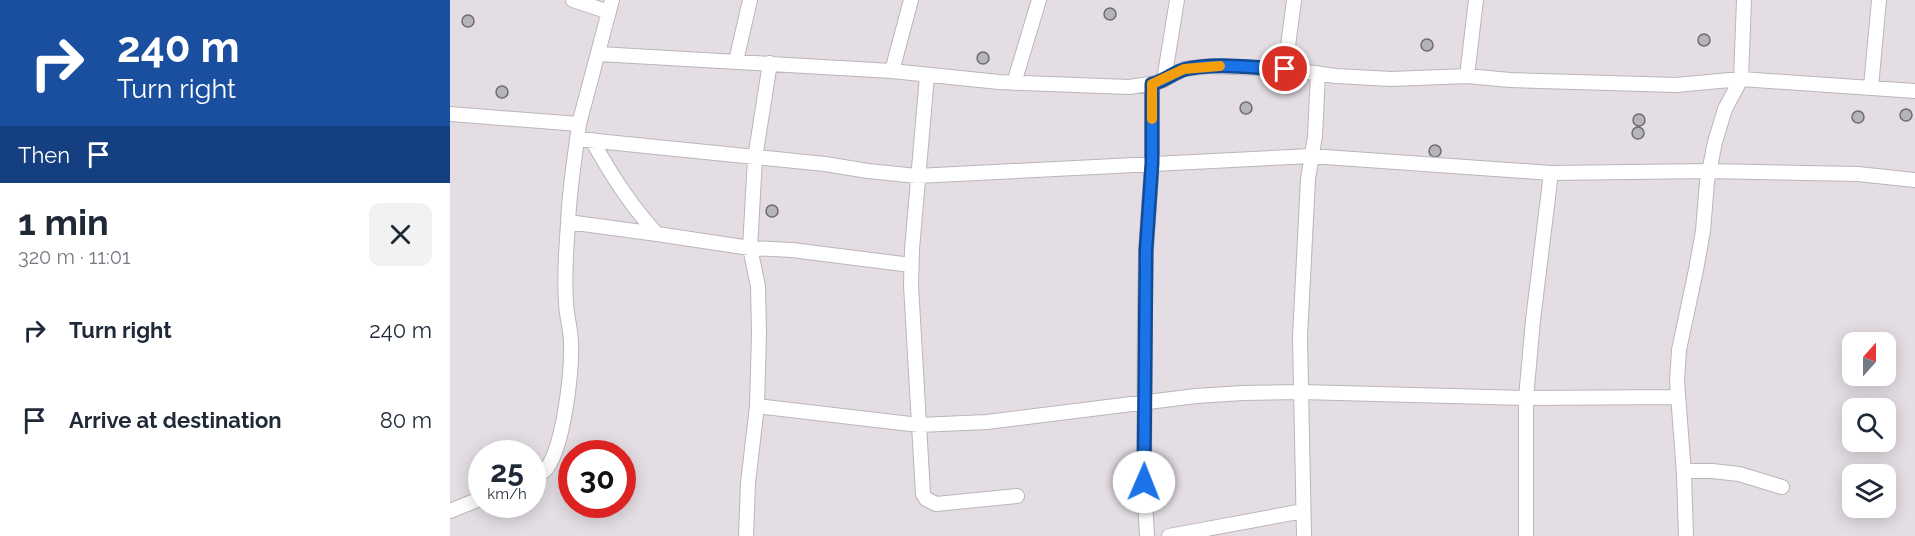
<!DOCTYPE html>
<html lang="en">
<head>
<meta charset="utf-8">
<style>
	body { margin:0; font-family:Raleway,sans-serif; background:#f2f2f3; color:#1f2937; height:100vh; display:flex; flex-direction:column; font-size:22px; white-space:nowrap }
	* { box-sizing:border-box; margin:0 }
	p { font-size:20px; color:#747a83 }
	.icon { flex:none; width:33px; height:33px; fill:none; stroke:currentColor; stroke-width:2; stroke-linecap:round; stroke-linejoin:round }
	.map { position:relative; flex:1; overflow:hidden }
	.side { display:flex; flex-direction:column; background:#fff; width:450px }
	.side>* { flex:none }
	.banner { background:#1a4fa0; color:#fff; overflow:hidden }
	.needle { width:39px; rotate:21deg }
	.buttons { position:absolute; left:1392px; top:332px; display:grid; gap:12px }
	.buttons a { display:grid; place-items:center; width:54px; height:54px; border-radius:12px; background:#fff; box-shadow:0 3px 15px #0003; font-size:30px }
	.speed { position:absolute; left:18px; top:440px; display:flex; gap:12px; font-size:30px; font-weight:700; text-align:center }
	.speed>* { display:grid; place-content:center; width:78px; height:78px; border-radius:50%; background:#fff; box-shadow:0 3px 15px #0003; line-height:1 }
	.speed small { font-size:15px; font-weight:400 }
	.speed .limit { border:9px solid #d22; background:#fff; color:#111 }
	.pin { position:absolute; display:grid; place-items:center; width:51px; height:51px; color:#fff; margin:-26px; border:3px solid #fff; border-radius:50%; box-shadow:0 2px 6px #0007 }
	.me { position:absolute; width:66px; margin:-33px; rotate:1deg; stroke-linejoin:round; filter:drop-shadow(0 0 4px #0008) }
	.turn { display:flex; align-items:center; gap:21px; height:126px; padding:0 18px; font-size:27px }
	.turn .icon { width:78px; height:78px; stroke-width:2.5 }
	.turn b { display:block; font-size:42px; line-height:51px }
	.then { display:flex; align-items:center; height:57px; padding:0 18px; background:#0003; gap:12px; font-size:22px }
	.round { display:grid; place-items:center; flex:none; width:63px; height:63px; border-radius:12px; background:#f2f2f3 }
	.summary { display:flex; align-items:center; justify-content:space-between; height:102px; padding:0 18px }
	h1 { font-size:36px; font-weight:700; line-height:45px }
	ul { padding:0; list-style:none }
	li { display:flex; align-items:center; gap:18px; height:90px; padding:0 18px }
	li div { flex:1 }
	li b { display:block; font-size:22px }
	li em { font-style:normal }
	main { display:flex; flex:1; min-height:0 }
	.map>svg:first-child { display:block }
</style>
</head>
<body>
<main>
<section class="side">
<div class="banner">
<div class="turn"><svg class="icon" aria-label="right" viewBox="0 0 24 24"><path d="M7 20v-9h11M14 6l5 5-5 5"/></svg><div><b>240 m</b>Turn right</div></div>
<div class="then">Then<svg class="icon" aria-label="arrive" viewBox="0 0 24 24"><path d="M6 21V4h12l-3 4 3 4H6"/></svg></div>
</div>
<div class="summary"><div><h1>1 min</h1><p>320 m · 11:01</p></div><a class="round"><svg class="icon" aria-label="close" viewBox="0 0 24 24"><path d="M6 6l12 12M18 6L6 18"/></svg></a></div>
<ul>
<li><svg class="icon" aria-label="right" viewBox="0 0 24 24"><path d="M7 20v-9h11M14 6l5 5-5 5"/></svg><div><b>Turn right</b></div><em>240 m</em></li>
<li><svg class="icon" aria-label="arrive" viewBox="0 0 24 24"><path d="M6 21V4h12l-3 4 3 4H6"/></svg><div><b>Arrive at destination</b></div><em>80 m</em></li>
</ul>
</section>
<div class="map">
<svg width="1465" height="536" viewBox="0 0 1465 536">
	<rect width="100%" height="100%" fill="#e4dee4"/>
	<path fill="#b5b4bb" stroke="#6d6b72" stroke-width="1.5" d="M654 14a6 6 0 1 1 12 0a6 6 0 1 1-12 0Z
		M12 21a6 6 0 1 1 12 0a6 6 0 1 1-12 0Z
		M1248 40a6 6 0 1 1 12 0a6 6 0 1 1-12 0Z
		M971 45a6 6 0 1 1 12 0a6 6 0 1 1-12 0Z
		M527 58a6 6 0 1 1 12 0a6 6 0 1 1-12 0Z
		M46 92a6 6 0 1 1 12 0a6 6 0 1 1-12 0Z
		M790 108a6 6 0 1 1 12 0a6 6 0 1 1-12 0Z
		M1450 115a6 6 0 1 1 12 0a6 6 0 1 1-12 0Z
		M1402 117a6 6 0 1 1 12 0a6 6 0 1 1-12 0Z
		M1183 120a6 6 0 1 1 12 0a6 6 0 1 1-12 0Z
		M1182 133a6 6 0 1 1 12 0a6 6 0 1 1-12 0Z
		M979 151a6 6 0 1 1 12 0a6 6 0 1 1-12 0Z
		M316 211a6 6 0 1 1 12 0a6 6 0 1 1-12 0Z"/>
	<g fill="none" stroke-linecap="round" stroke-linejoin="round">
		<g stroke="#bbb5bb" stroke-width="16">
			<path id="minor" d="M 123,0 L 159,12
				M 149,54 L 442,71 L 549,82 L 679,87 L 707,83 L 734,69 L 760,66 L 835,69 L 886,76 L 941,79 L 1017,76 L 1060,80 L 1226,85 L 1291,79 L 1465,91
				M 286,61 L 300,0
				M 835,69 L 844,0
				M 442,71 L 461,0
				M 477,76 L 462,249 L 461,285 L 473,494 L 476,499 L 486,504 L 567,496
				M 1017,76 L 1026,0
				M 714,80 L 727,0
				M 564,83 L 589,0
				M 1421,87 L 1429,0
				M 0,114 L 129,124
				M 127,139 L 375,164 L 418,171 L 467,176 L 861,156 L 1101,173 L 1259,171 L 1408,174 L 1465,180
				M 142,140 C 161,175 180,205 207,234 L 300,248 L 342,250 L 461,265
				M 118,222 L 207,234
				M 307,406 L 469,425 L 537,422 L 746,396 L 793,393 L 851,392 L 1076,398 L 1227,397
				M 1234,471 L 1262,471 L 1289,474 L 1332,487
				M 82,478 C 88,475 94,473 97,468 C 114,444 122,372 121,343 C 121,329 116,315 116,302 C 114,276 116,250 118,224 C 119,191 125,157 129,124 L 162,0
				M 0,511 L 32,498
				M 296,536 L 298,483 L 307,406 L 309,333 L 308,286 L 300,248 L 305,158 L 320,63
				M 697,536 L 694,482 L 695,307 L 696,250 L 702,163 L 702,84
				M 719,536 L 853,511
				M 854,536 L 850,337 L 858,179 L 865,136 L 868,73
				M 1076,536 L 1076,398 L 1083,320 L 1101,173
				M 1236,536 L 1234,474 L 1227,381 L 1229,350 L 1246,270 L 1253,231 L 1257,182 L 1265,142 L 1275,109 L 1291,79 L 1294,0"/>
		</g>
		<use href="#minor" stroke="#fff" stroke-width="14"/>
	</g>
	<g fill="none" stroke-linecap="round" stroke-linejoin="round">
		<g stroke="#114b97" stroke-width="15">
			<path id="route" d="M 694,482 L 696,250 L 702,163 L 702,84 C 715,81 724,72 736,69 C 768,62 803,68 835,69"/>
		</g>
		<use href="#route" stroke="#1a73e8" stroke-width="10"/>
		<path stroke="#f59e0b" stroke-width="10" d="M 702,119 L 702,84 L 734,69 L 770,66"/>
	</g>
</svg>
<div class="buttons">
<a><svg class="needle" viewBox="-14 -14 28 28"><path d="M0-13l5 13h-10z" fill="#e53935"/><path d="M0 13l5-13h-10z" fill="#747a83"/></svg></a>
<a><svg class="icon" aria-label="search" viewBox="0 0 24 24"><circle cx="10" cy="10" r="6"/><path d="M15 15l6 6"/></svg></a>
<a><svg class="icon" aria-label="layers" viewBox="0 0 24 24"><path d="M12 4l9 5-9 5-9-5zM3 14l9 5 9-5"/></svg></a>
</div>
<div class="speed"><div>25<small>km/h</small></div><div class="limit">30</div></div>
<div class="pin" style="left:835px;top:69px;background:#d93025"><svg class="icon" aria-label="arrive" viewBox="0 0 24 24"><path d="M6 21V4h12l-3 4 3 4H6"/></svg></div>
<svg class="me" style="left:694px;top:482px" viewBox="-20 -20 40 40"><circle r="19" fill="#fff"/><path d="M0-13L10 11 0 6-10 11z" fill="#1a73e8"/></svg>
</div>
</main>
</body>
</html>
